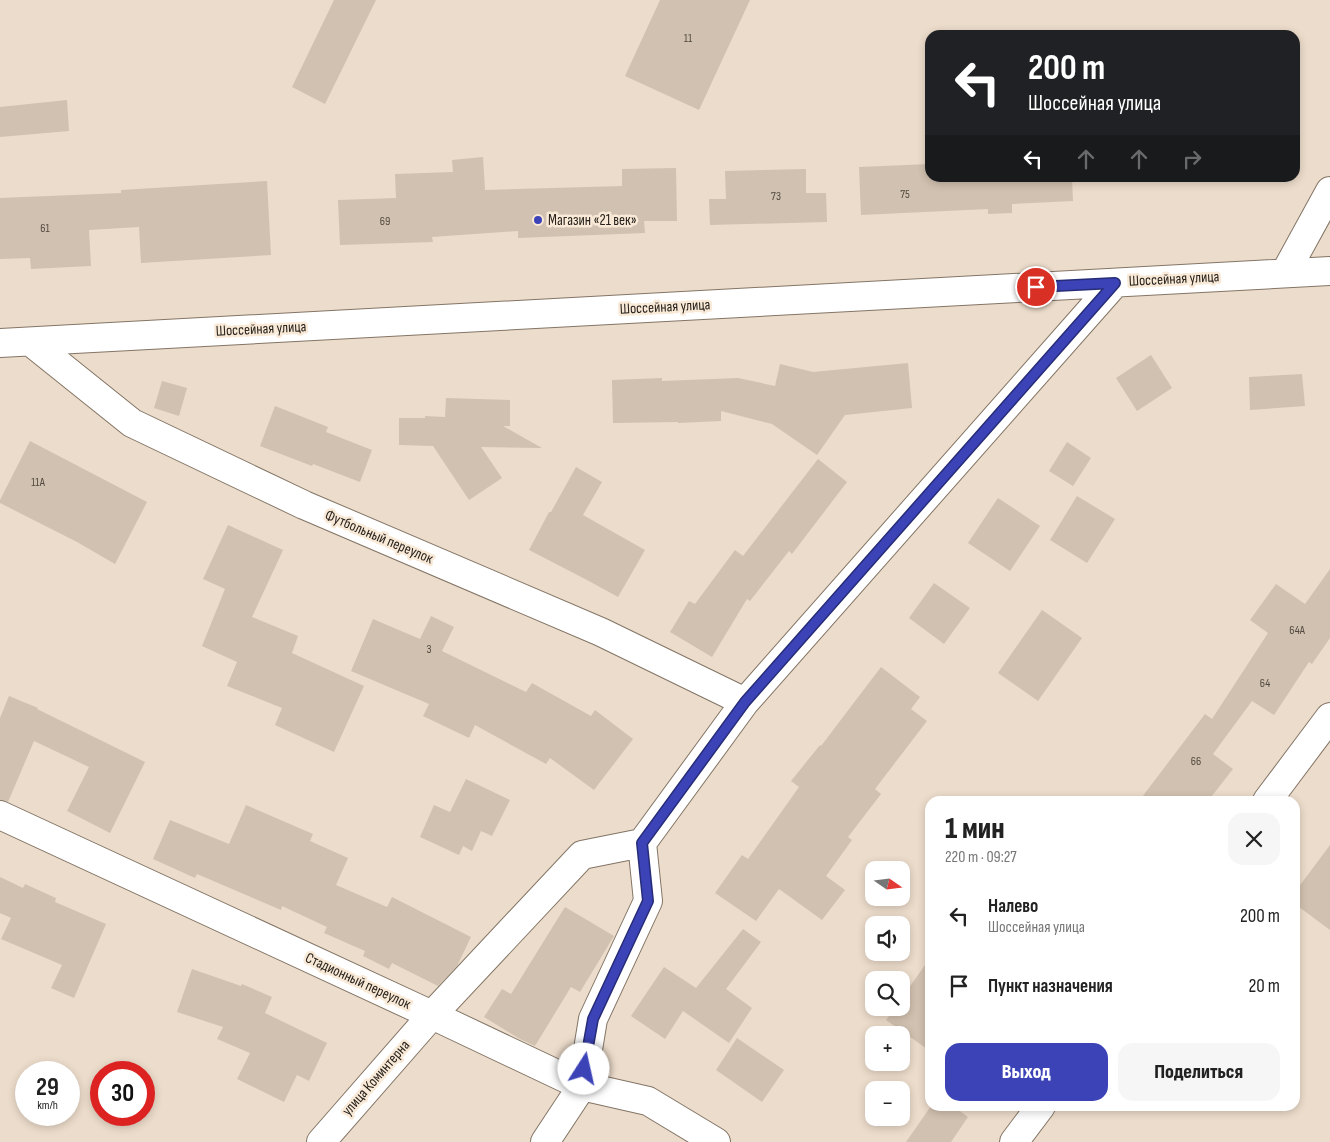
<!DOCTYPE html>
<html lang="ru">
<head>
<meta charset="utf-8">
<style>
	body { margin:0; font-family:"Sofia Sans Condensed",sans-serif; background:#f6f6f6; color:#222; height:100vh; display:flex; flex-direction:column; font-size:19px; white-space:nowrap }
	* { box-sizing:border-box; margin:0 }
	p { font-size:16px; color:#767676 }
	.icon { flex:none; width:28px; height:28px; fill:none; stroke:currentColor; stroke-width:2; stroke-linecap:round; stroke-linejoin:round }
	.map { position:relative; flex:1; overflow:hidden }
	.drawer { position:absolute; left:925px; top:796px; width:375px; height:315px; display:flex; flex-direction:column; background:#fff; border-radius:15px; box-shadow:0 2px 8px #0003 }
	.drawer>* { flex:none }
	.hud { position:absolute; left:925px; top:30px; width:375px; height:152px; border-radius:15px; box-shadow:0 2px 8px #0003; background:#202124; color:#fff; overflow:hidden }
	.needle { width:32px; rotate:104deg }
	.buttons { position:absolute; left:865px; top:861px; display:grid; gap:10px }
	.buttons a { display:grid; place-items:center; width:45px; height:45px; border-radius:10px; background:#fff; box-shadow:0 2px 8px #0003; font-size:25px }
	.speed { position:absolute; left:15px; top:1061px; display:flex; gap:10px; font-size:25px; font-weight:700; text-align:center }
	.speed>* { display:grid; place-content:center; width:65px; height:65px; border-radius:50%; background:#fff; box-shadow:0 2px 8px #0003; line-height:1 }
	.speed small { font-size:12px; font-weight:400 }
	.speed .limit { border:8px solid #d22; background:#fff; color:#111 }
	.pin { position:absolute; display:grid; place-items:center; width:42px; height:42px; color:#fff; margin:-21px; border:2px solid #fff; border-radius:50%; box-shadow:0 1px 5px #0007 }
	.me { position:absolute; width:55px; margin:-28px; rotate:10deg; stroke-linejoin:round; filter:drop-shadow(0 0 4px #0008) }
	.turn { display:flex; align-items:center; gap:18px; height:105px; padding:0 20px; font-size:22px }
	.turn .icon { width:65px; height:65px; stroke-width:2.5 }
	.turn b { display:block; font-size:35px; line-height:42px }
	.lanes { display:flex; align-items:center; height:48px; padding:0 20px; background:#0003; justify-content:center; gap:25px; direction:ltr }
	.lanes .off { opacity:.35 }
	.round { display:grid; place-items:center; flex:none; width:52px; height:52px; border-radius:15px; background:#f6f6f6 }
	.summary { display:flex; align-items:center; justify-content:space-between; height:85px; padding:0 20px }
	h1 { font-size:30px; font-weight:800; line-height:38px }
	.action { display:flex; gap:10px; margin-top:auto; padding:10px 20px }
	.action a { flex:1; height:58px; border-radius:15px; background:#3c43b7; color:#fff; font-size:20px; font-weight:800; line-height:58px; text-align:center }
	.action a+a { background:#f6f6f6; color:#222 }
	ul { padding:0; list-style:none }
	li { display:flex; align-items:center; gap:15px; height:70px; padding:0 20px }
	li div { flex:1 }
	li b { display:block; font-size:19px }
	li em { font-style:normal }
	.map>svg:first-child { display:block }
</style>
</head>
<body>
<div class="map">
<svg width="1330" height="1142" viewBox="0 0 1330 1142">
	<rect width="100%" height="100%" fill="#ecdccb"/>
	<path fill="#d1c1b0" d="M 334,0 L 376,0 L 325,104 L 292,87 Z
		M 660,0 L 750,0 L 699,110 L 625,76 Z
		M 67,100 L 69,131 L 0,137 L 0,107 Z
		M 483,157 L 485,190 L 622,186 L 622,169 L 676,168 L 677,221 L 644,221 L 645,233 L 518,238 L 518,231 L 432,237 L 433,242 L 340,245 L 338,200 L 396,198 L 395,174 L 453,172 L 452,160 Z
		M 930,164 L 930,178 L 1072,178 L 1073,201 L 1012,204 L 1012,213 L 988,214 L 988,209 L 861,215 L 859,167 Z
		M 806,169 L 806,193 L 826,193 L 827,222 L 710,225 L 709,199 L 726,199 L 725,171 Z
		M 267,181 L 271,255 L 141,263 L 139,227 L 89,230 L 91,266 L 31,269 L 30,258 L 0,259 L 0,198 L 121,193 L 121,190 Z
		M 1151,355 L 1172,388 L 1137,411 L 1116,378 Z
		M 908,363 L 912,408 L 845,415 L 817,455 L 772,424 L 721,411 L 721,421 L 678,423 L 678,422 L 613,423 L 612,380 L 662,378 L 662,381 L 738,378 L 775,386 L 780,364 L 813,372 Z
		M 1302,374 L 1305,406 L 1250,410 L 1249,377 Z
		M 162,381 L 187,388 L 179,416 L 154,408 Z
		M 446,398 L 510,400 L 510,426 L 503,426 L 542,448 L 481,447 L 502,478 L 469,500 L 433,446 L 399,445 L 399,418 L 425,418 L 425,416 L 445,417 Z
		M 275,406 L 328,427 L 326,432 L 372,450 L 360,482 L 313,464 L 312,466 L 260,446 Z
		M 30,441 L 147,502 L 115,564 L 77,542 L 0,503 L 0,500 Z
		M 1067,442 L 1091,458 L 1073,486 L 1049,471 Z
		M 818,459 L 847,482 L 792,554 L 789,551 L 750,601 L 747,599 L 712,657 L 670,632 L 689,601 L 695,604 L 735,550 L 743,556 Z
		M 576,467 L 602,482 L 583,515 L 645,550 L 618,597 L 587,580 L 529,550 L 549,512 L 551,512 Z
		M 1077,496 L 1115,519 L 1087,563 L 1050,540 Z
		M 998,498 L 1040,526 L 1010,571 L 968,543 Z
		M 228,525 L 283,550 L 252,617 L 298,636 L 292,653 L 364,686 L 334,752 L 275,725 L 282,708 L 227,686 L 237,662 L 202,646 L 225,589 L 203,579 Z
		M 1330,569 L 1330,638 L 1312,664 L 1309,662 L 1274,715 L 1252,701 L 1213,754 L 1233,769 L 1208,801 L 1139,801 L 1205,714 L 1212,719 L 1268,633 L 1250,620 L 1276,584 L 1305,604 Z
		M 934,583 L 970,608 L 944,644 L 909,618 Z
		M 1042,610 L 1082,638 L 1038,701 L 998,673 Z
		M 431,616 L 454,627 L 442,651 L 526,692 L 532,683 L 591,716 L 595,710 L 633,739 L 594,790 L 550,758 L 546,764 L 475,725 L 469,738 L 423,716 L 429,704 L 351,671 L 373,619 L 420,639 Z
		M 881,667 L 920,697 L 911,709 L 927,721 L 875,789 L 881,794 L 848,837 L 852,840 L 826,876 L 845,890 L 822,920 L 779,889 L 756,921 L 715,893 L 742,855 L 748,859 L 799,787 L 791,781 L 820,745 L 821,746 Z
		M 9,696 L 38,708 L 37,709 L 145,762 L 110,833 L 67,811 L 89,767 L 34,741 L 8,802 L 0,800 L 0,718 Z
		M 466,779 L 510,800 L 492,836 L 481,831 L 472,851 L 463,846 L 459,855 L 420,837 L 434,805 L 450,812 Z
		M 246,805 L 313,834 L 310,841 L 348,858 L 336,885 L 387,907 L 392,897 L 471,937 L 457,966 L 438,986 L 392,963 L 389,969 L 363,956 L 365,951 L 324,933 L 327,927 L 282,906 L 281,910 L 197,874 L 195,878 L 153,859 L 170,820 L 229,844 Z
		M 1330,845 L 1330,930 L 1295,904 L 1295,892 Z
		M 0,877 L 23,888 L 25,884 L 56,898 L 55,902 L 106,924 L 74,998 L 51,988 L 62,965 L 1,939 L 11,918 L 0,913 Z
		M 565,907 L 614,936 L 580,992 L 571,987 L 535,1046 L 520,1039 L 484,1017 L 502,989 L 511,994 Z
		M 743,929 L 761,942 L 726,989 L 752,1008 L 729,1043 L 683,1011 L 665,1039 L 631,1016 L 664,967 L 696,988 Z
		M 930,958 L 930,1051 L 886,1020 L 895,1008 L 901,1008 L 901,999 Z
		M 192,969 L 241,986 L 242,984 L 272,997 L 265,1013 L 327,1043 L 309,1081 L 297,1075 L 284,1102 L 237,1079 L 250,1053 L 217,1039 L 223,1027 L 177,1012 Z
		M 737,1038 L 784,1070 L 762,1102 L 716,1070 Z
		M 931,1106 L 953,1106 L 968,1117 L 951,1142 L 906,1142 Z"/>
	<g fill="none" stroke-linecap="round" stroke-linejoin="round">
		<g stroke="#837566" stroke-width="30">
			<path id="minor" d="M 1285,273 L 1330,191
				M 31,342 L 132,423 L 304,505 L 601,632 L 745,702
				M 0,343 L 1330,271
				M 1267,801 L 1330,717
				M 0,815 L 432,1015 L 582,1086 L 648,1101 L 716,1142
				M 321,1142 L 432,1015 L 582,855 L 642,843
				M 545,1142 L 582,1086 L 593,1019 L 648,901 L 642,843 L 745,702 L 1115,283
				M 1014,1142 L 1041,1106"/>
		</g>
		<use href="#minor" stroke="#fff" stroke-width="28"/>
	</g>
	<g fill="none" stroke-linecap="round" stroke-linejoin="round">
		<g stroke="#272c77" stroke-width="12">
			<path id="route" d="M 584,1069 L 593,1019 L 648,901 L 642,843 L 745,702 L 1115,283 L 1036,287"/>
		</g>
		<use href="#route" stroke="#3c43b7" stroke-width="9"/>
	</g>
	<circle fill="#3c43b7" stroke="#f9ead8" stroke-width="2" cx="538" cy="220" r="5"/>
	<g text-anchor="middle" dominant-baseline="central" stroke-width="5" stroke-linejoin="round" paint-order="stroke">
		<g font-size="12" fill="#524a41">
			<text x="688" y="38">11</text>
			<text x="905" y="194">75</text>
			<text x="776" y="196">73</text>
			<text x="385" y="221">69</text>
			<text x="45" y="228">61</text>
			<text x="38" y="482">11А</text>
			<text x="1297" y="630">64А</text>
			<text x="429" y="649">3</text>
			<text x="1265" y="683">64</text>
			<text x="1196" y="761">66</text>
		</g>
		<g font-size="15" fill="#28221c" stroke="#f9ead8" text-anchor="start">
			<text x="548" y="220">Магазин «21 век»</text>
		</g>
		<g font-size="15" fill="#28221c" stroke="#f9ead8">
			<text transform="translate(1174 279) rotate(-3)">Шоссейная улица</text>
			<text transform="translate(665 307) rotate(-3)">Шоссейная улица</text>
			<text transform="translate(261 329) rotate(-3)">Шоссейная улица</text>
			<text transform="translate(379 537) rotate(23)">Футбольный переулок</text>
			<text transform="translate(358 981) rotate(25)">Стадионный переулок</text>
			<text transform="translate(376 1078) rotate(-49)">улица Коминтерна</text>
		</g>
	</g>
</svg>
<div class="buttons">
<a><svg class="needle" viewBox="-14 -14 28 28"><path d="M0-13l5 13h-10z" fill="#e53935"/><path d="M0 13l5-13h-10z" fill="#767676"/></svg></a>
<a><svg class="icon" aria-label="sound" viewBox="0 0 24 24"><path d="M4 9h4l5-4v14l-5-4H4zM17 9q2 3 0 6"/></svg></a>
<a><svg class="icon" aria-label="search" viewBox="0 0 24 24"><circle cx="10" cy="10" r="6"/><path d="M15 15l6 6"/></svg></a>
<a>+</a>
<a>−</a>
</div>
<div class="speed"><div>29<small>km/h</small></div><div class="limit">30</div></div>
<div class="pin" style="left:1036px;top:287px;background:#d93025"><svg class="icon" aria-label="arrive" viewBox="0 0 24 24"><path d="M6 21V4h12l-3 4 3 4H6"/></svg></div>
<svg class="me" style="left:584px;top:1069px" viewBox="-20 -20 40 40"><circle r="19" fill="#fff"/><path d="M0-13L10 11 0 6-10 11z" fill="#3c43b7"/></svg>
<div class="hud">
<div class="turn"><svg class="icon" aria-label="left" viewBox="0 0 24 24"><path d="M17 20v-9H6M10 6l-5 5 5 5"/></svg><div><b>200 m</b>Шоссейная улица</div></div>
<div class="lanes"><svg class="icon" aria-label="left" viewBox="0 0 24 24"><path d="M17 20v-9H6M10 6l-5 5 5 5"/></svg><svg class="icon off" aria-label="ahead" viewBox="0 0 24 24"><path d="M12 20V5M6 11l6-6 6 6"/></svg><svg class="icon off" aria-label="ahead" viewBox="0 0 24 24"><path d="M12 20V5M6 11l6-6 6 6"/></svg><svg class="icon off" aria-label="right" viewBox="0 0 24 24"><path d="M7 20v-9h11M14 6l5 5-5 5"/></svg></div>
</div>
<section class="drawer">
<div class="summary"><div><h1>1 мин</h1><p>220 m · 09:27</p></div><a class="round"><svg class="icon" aria-label="close" viewBox="0 0 24 24"><path d="M6 6l12 12M18 6L6 18"/></svg></a></div>
<ul>
<li><svg class="icon" aria-label="left" viewBox="0 0 24 24"><path d="M17 20v-9H6M10 6l-5 5 5 5"/></svg><div><b>Налево</b><p>Шоссейная улица</p></div><em>200 m</em></li>
<li><svg class="icon" aria-label="arrive" viewBox="0 0 24 24"><path d="M6 21V4h12l-3 4 3 4H6"/></svg><div><b>Пункт назначения</b></div><em>20 m</em></li>
</ul>
<div class="action"><a>Выход</a><a>Поделиться</a></div>
</section>
</div>
</body>
</html>
